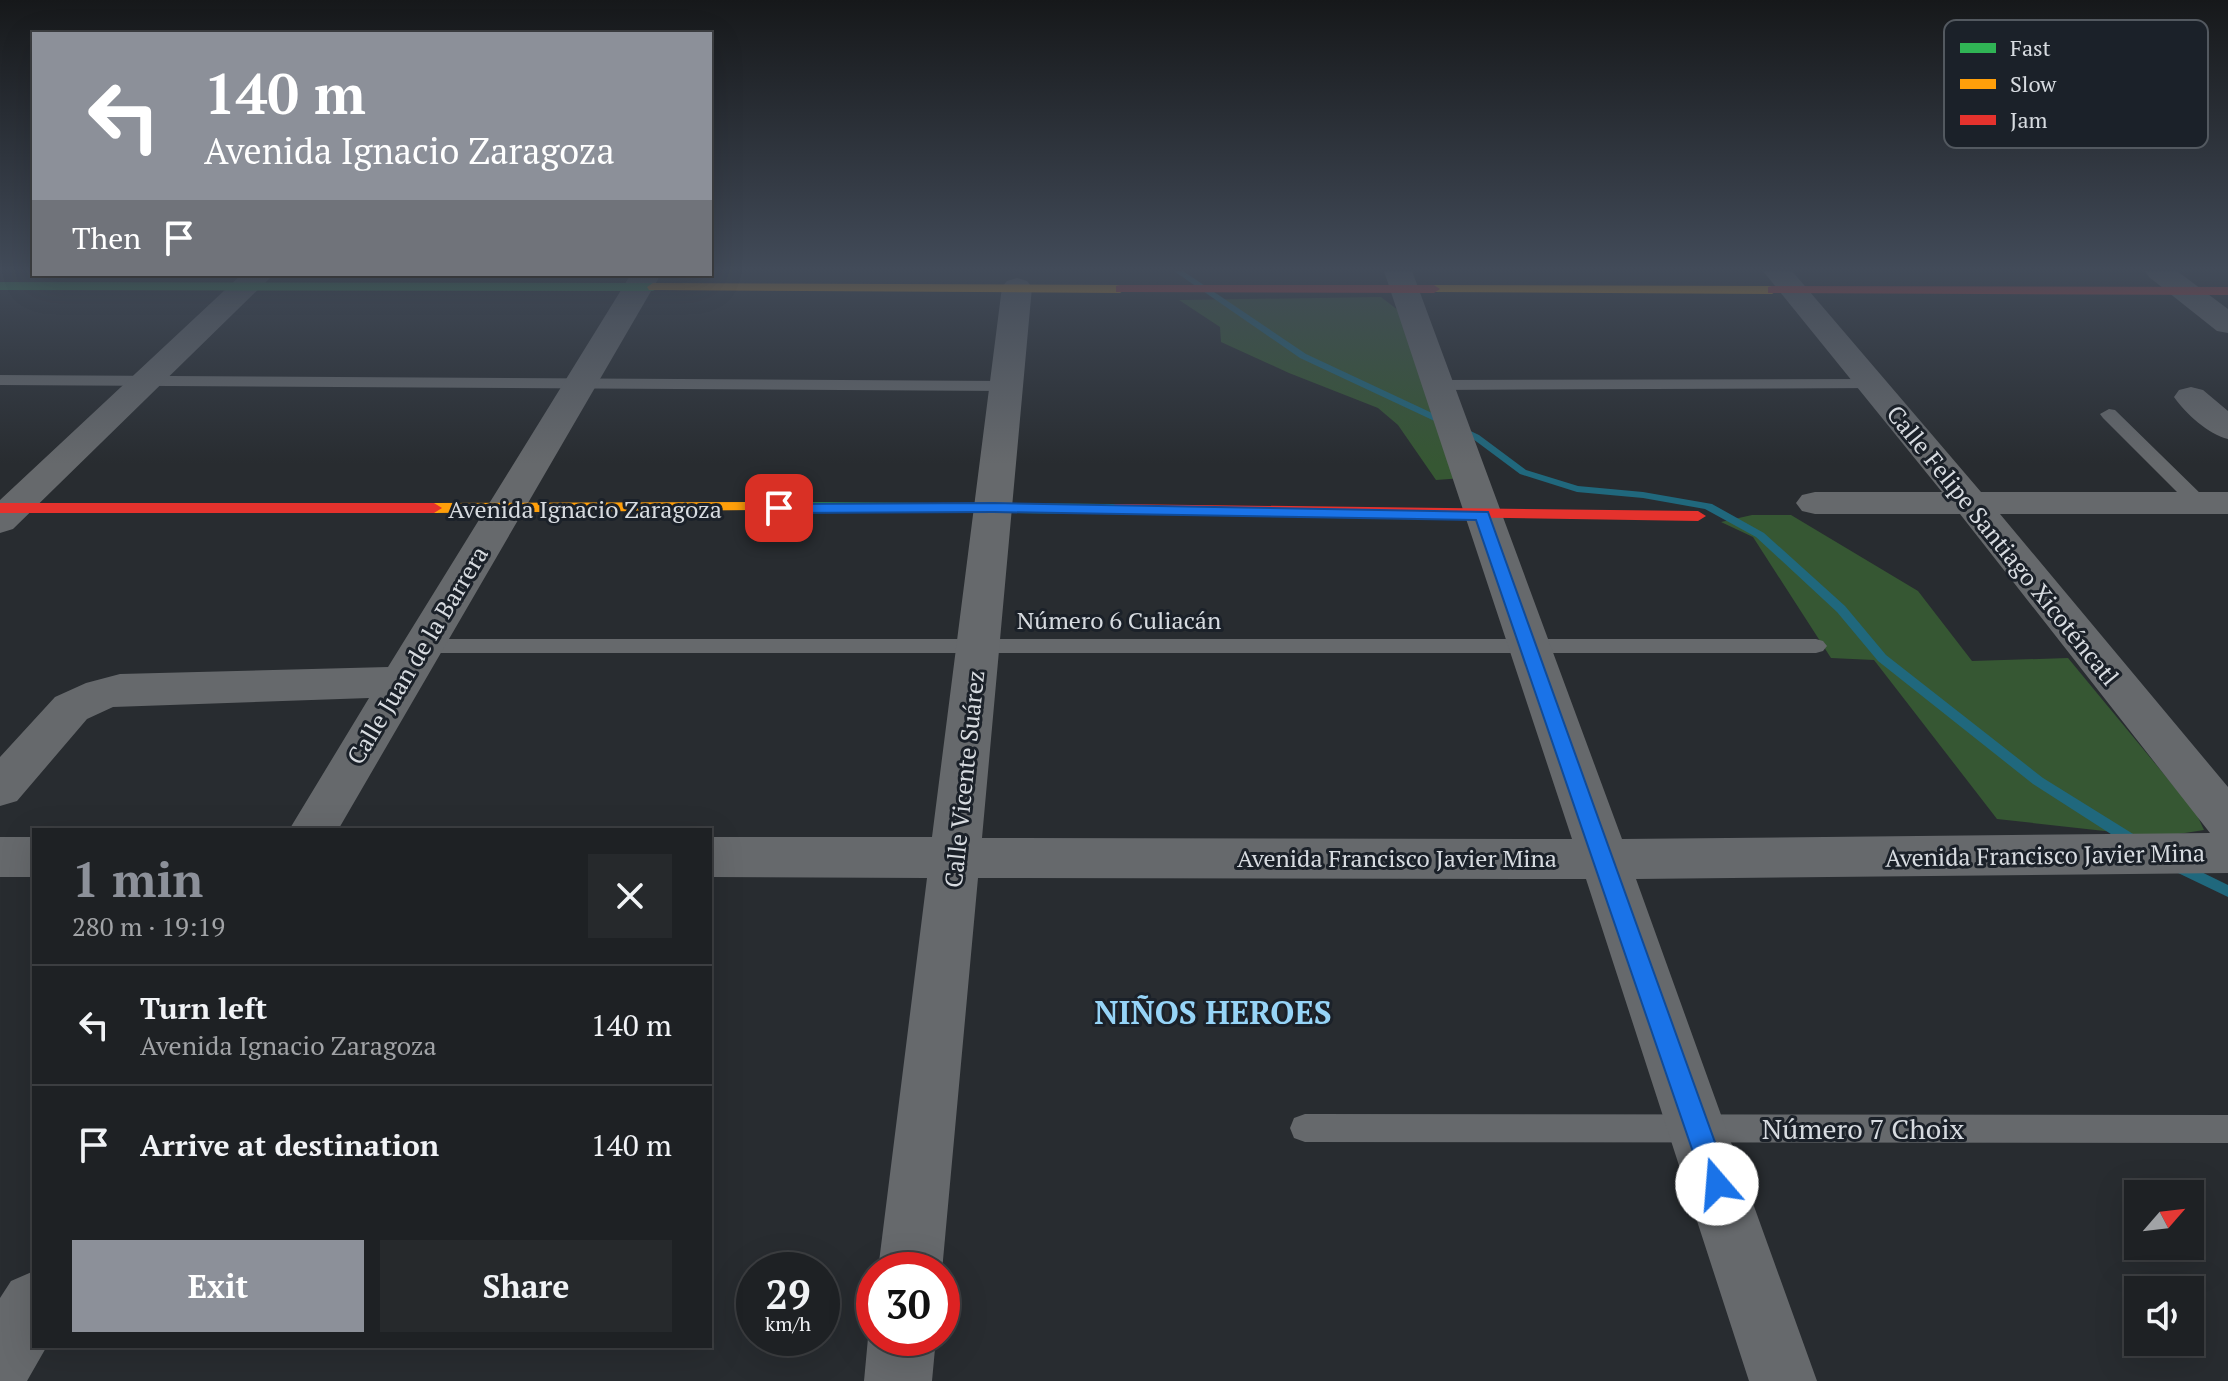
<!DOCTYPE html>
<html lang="en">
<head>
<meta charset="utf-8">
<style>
	body { margin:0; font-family:"PT Serif",serif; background:#26292c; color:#f1f3f6; height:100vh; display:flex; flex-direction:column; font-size:30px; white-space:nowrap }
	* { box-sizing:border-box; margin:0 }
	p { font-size:26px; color:#a1a3a6 }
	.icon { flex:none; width:44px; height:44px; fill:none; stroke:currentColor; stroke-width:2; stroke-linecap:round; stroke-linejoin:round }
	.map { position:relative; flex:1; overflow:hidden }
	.details { position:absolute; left:32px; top:828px; width:680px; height:520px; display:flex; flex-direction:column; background:#1e2124; border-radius:0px; box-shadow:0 8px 32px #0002,0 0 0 2px #3c3e41 }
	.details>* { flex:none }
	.hud { position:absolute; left:32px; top:32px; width:680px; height:244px; border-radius:0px; box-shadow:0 8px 32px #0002,0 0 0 2px #3c3e41; background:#8c9099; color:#fff; overflow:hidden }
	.needle { width:52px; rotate:62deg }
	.controls { position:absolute; left:2124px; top:1180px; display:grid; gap:16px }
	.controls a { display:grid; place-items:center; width:80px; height:80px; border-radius:0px; background:#1e2124; box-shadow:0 8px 32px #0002,0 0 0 2px #3c3e41; font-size:40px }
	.speed { position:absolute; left:736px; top:1252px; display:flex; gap:16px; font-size:40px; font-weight:700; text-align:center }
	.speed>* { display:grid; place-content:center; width:104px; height:104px; border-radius:50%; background:#1e2124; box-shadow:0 8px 32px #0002,0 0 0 2px #3c3e41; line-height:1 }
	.speed small { font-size:20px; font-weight:400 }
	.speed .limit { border:12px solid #d22; background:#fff; color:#111 }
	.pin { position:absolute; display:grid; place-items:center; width:68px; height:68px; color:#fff; margin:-34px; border-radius:16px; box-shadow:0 4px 12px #0006 }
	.me { position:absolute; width:88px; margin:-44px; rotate:342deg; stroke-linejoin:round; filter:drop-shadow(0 0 6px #0008) }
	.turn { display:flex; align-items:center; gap:28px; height:168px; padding:0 40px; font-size:36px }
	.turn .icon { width:104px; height:104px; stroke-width:2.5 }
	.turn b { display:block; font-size:56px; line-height:68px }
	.then { display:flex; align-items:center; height:76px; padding:0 40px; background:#0003; gap:16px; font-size:30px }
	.round { display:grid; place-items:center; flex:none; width:84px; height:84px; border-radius:0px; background:#26292c }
	.headline { display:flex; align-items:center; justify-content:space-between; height:136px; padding:0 40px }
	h1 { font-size:48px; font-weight:700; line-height:60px; color:#8c9099 }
	.action { display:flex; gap:16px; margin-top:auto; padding:16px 40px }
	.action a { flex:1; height:92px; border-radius:0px; background:#8c9099; color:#fff; font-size:32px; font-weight:700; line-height:92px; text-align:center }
	.action a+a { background:#26292c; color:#f1f3f6 }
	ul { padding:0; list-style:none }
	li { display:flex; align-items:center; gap:24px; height:120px; padding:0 40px; border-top:2px solid #3c3e41 }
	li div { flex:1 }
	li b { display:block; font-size:30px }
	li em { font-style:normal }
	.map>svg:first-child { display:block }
</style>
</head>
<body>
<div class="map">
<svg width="2228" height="1381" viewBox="0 0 2228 1381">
	<rect width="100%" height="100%" fill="#282c30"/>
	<path fill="#365733" d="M 1381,297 L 1403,314 L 1463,478 L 1436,480 L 1398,425 L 1378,408 L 1289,373 L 1221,342 L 1220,327 L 1179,300 Z
		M 1752,515 L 1791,515 L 1918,591 L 1972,661 L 2068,658 L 2196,813 L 2204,830 L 2159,837 L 1997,819 L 1874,660 L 1831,658 L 1753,537 L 1721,522 Z"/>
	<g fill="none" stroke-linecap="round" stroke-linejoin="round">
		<path fill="#20687d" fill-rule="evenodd" d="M 1174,271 L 1183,271 L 1306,354 L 1479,435 L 1526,470 L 1578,486 L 1643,492 L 1712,504 L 1764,533 L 1845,606 L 1886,655 L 2043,778 L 2138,837 L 2140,841 L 2138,845 L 2133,846 L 2128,845 L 2033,784 L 1878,661 L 1837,612 L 1756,537 L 1705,509 L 1643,498 L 1577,492 L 1520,474 L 1473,439 L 1300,358 Z
			M 2181,862 L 2228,885 L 2228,897 L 2176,872 L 2174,868 L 2176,864 Z"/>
		<path fill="#66696c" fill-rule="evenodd" d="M 0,375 L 1005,381 L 1013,386 L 1005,391 L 0,385 Z
			M 1871,379 L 1879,384 L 1877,388 L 1437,390 L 1429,385 L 1437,380 Z
			M 2109,409 L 2115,410 L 2206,499 L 2208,503 L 2206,507 L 2192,507 L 2103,418 L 2100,414 Z
			M 423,639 L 1816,639 L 1823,641 L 1827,646 L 1823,651 L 1816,653 L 423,653 L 416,651 L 412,646 L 416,641 Z
			M 1305,1114 L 2228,1115 L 2228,1143 L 1305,1142 L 1294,1138 L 1290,1128 L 1294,1118 Z"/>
		<path fill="#66696c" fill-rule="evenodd" d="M 1384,271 L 1412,271 L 1622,839 L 2210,833 L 1960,514 L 1815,514 L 1802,511 L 1796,503 L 1802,495 L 1815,492 L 1942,492 L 1763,271 L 1792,271 L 1981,492 L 2228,492 L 2228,514 L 2000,514 L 2228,787 L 2228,873 L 1636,879 L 1817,1381 L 1749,1381 L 1586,879 L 978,878 L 942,1271 L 878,1270 L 927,878 L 710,877 L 710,837 L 932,837 L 1002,287 L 1007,281 L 1017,278 L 1027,281 L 1032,287 L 982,838 L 1572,839 Z
			M 2145,271 L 2177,271 L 2228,309 L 2228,333 L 2217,331 L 2149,277 Z
			M 242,274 L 274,274 L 13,529 L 0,533 L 0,500 Z
			M 631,274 L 661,274 L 338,830 L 289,830 L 369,698 L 113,707 L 87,719 L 17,801 L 0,806 L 0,757 L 55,697 L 86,683 L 120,674 L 388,667 Z
			M 2191,387 L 2203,390 L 2228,411 L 2228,439 C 2208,434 2186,414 2174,397 L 2179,390 Z
			M 0,837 L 34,837 L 34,877 L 0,877 Z
			M 34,1271 L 34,1346 L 47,1346 L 27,1381 L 0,1381 L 0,1298 L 11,1281 Z
			M 874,1325 L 874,1338 L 936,1338 L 932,1381 L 864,1381 L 868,1338 Z"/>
		<path fill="#30b455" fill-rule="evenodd" d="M 0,282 L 653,283 L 659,287 L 653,291 L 0,290 Z
			M 754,502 L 1115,504 L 1123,509 L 1115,514 L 749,510 L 749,504 Z"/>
		<path fill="#ff9f0a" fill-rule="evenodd" d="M 653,283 L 1120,285 L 1126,289 L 1120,293 L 649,290 L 647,287 Z
			M 1434,285 L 1772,286 L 1778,290 L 1772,294 L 1430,292 L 1430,286 Z
			M 754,502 L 759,504 L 759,510 L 434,513 L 426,508 L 434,503 Z"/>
		<path fill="#e5322d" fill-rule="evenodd" d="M 1120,285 L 1434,285 L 1440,289 L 1434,293 L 1116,292 L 1116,286 Z
			M 1772,286 L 2228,287 L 2228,295 L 1768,293 L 1768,287 Z
			M 0,503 L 434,503 L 442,508 L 434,513 L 0,513 Z
			M 1115,504 L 1698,511 L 1706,516 L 1698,521 L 1110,512 L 1107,509 Z"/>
	</g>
	<linearGradient id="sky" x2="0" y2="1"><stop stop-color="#16181a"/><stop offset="0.58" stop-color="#424b59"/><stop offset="1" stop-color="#424b59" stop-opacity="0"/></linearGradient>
	<rect width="2228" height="464" fill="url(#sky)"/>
	<path fill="#1a73e8" stroke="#114b97" stroke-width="2" d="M 994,503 L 1488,512 L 1730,1184 L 1726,1193 L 1717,1196 L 1708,1193 L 1704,1184 L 1476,520 L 994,512 L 779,513 L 771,508 L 779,504 Z"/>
	<g text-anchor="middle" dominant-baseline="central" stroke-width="6" stroke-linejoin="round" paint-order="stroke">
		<g font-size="24" fill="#d7dbe0" stroke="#1b2129">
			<text x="585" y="509">Avenida Ignacio Zaragoza</text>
			<text transform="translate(2003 545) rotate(51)">Calle Felipe Santiago Xicoténcatl</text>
			<text x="1119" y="620">Número 6 Culiacán</text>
			<text transform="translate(417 655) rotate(-59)">Calle Juan de la Barrera</text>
			<text transform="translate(964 779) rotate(-84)">Calle Vicente Suárez</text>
			<text transform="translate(2045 855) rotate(-1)">Avenida Francisco Javier Mina</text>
			<text x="1397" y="858">Avenida Francisco Javier Mina</text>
		</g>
		<g font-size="28" fill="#d7dbe0" stroke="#1b2129">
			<text x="1863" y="1128">Número 7 Choix</text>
		</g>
		<g font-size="32" font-weight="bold" fill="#96d4f7" stroke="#1b2129">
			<text x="1213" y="1012">NIÑOS HEROES</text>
		</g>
	</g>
	<rect x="1944" y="20" width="264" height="128" rx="12" fill="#1b2129" stroke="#535960" stroke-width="2"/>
	<rect x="1960" y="43" width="36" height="10" fill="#30b455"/>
	<rect x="1960" y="79" width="36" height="10" fill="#ff9f0a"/>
	<rect x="1960" y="115" width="36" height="10" fill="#e5322d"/>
	<g font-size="22" fill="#d7dbe0">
		<text x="2010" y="56">Fast</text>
		<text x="2010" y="92">Slow</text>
		<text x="2010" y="128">Jam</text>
	</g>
</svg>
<div class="controls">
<a><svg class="needle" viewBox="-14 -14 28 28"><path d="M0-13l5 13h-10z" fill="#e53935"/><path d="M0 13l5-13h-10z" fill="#a1a3a6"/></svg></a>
<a><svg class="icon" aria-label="sound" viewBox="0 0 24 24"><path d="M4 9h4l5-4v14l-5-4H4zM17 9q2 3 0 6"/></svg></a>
</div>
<div class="speed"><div>29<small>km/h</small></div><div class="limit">30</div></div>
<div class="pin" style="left:779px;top:508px;background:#d93025"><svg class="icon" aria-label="arrive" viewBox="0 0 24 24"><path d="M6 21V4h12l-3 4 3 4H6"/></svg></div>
<svg class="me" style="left:1717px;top:1184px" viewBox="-20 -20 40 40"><circle r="19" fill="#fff"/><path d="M0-13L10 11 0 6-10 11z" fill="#1a73e8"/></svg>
<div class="hud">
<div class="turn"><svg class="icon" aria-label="left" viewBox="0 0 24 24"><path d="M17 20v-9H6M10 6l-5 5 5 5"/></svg><div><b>140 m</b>Avenida Ignacio Zaragoza</div></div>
<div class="then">Then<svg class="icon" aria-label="arrive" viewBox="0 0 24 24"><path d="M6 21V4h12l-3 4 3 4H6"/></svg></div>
</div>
<section class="details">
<div class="headline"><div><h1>1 min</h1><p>280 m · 19:19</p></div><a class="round"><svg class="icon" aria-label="close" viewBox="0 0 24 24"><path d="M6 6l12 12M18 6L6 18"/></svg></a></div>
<ul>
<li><svg class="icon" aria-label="left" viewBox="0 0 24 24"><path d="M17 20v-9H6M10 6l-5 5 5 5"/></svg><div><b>Turn left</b><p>Avenida Ignacio Zaragoza</p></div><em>140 m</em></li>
<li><svg class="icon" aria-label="arrive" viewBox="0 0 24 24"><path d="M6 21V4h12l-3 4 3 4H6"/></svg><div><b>Arrive at destination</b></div><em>140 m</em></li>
</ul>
<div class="action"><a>Exit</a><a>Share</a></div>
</section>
</div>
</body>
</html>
